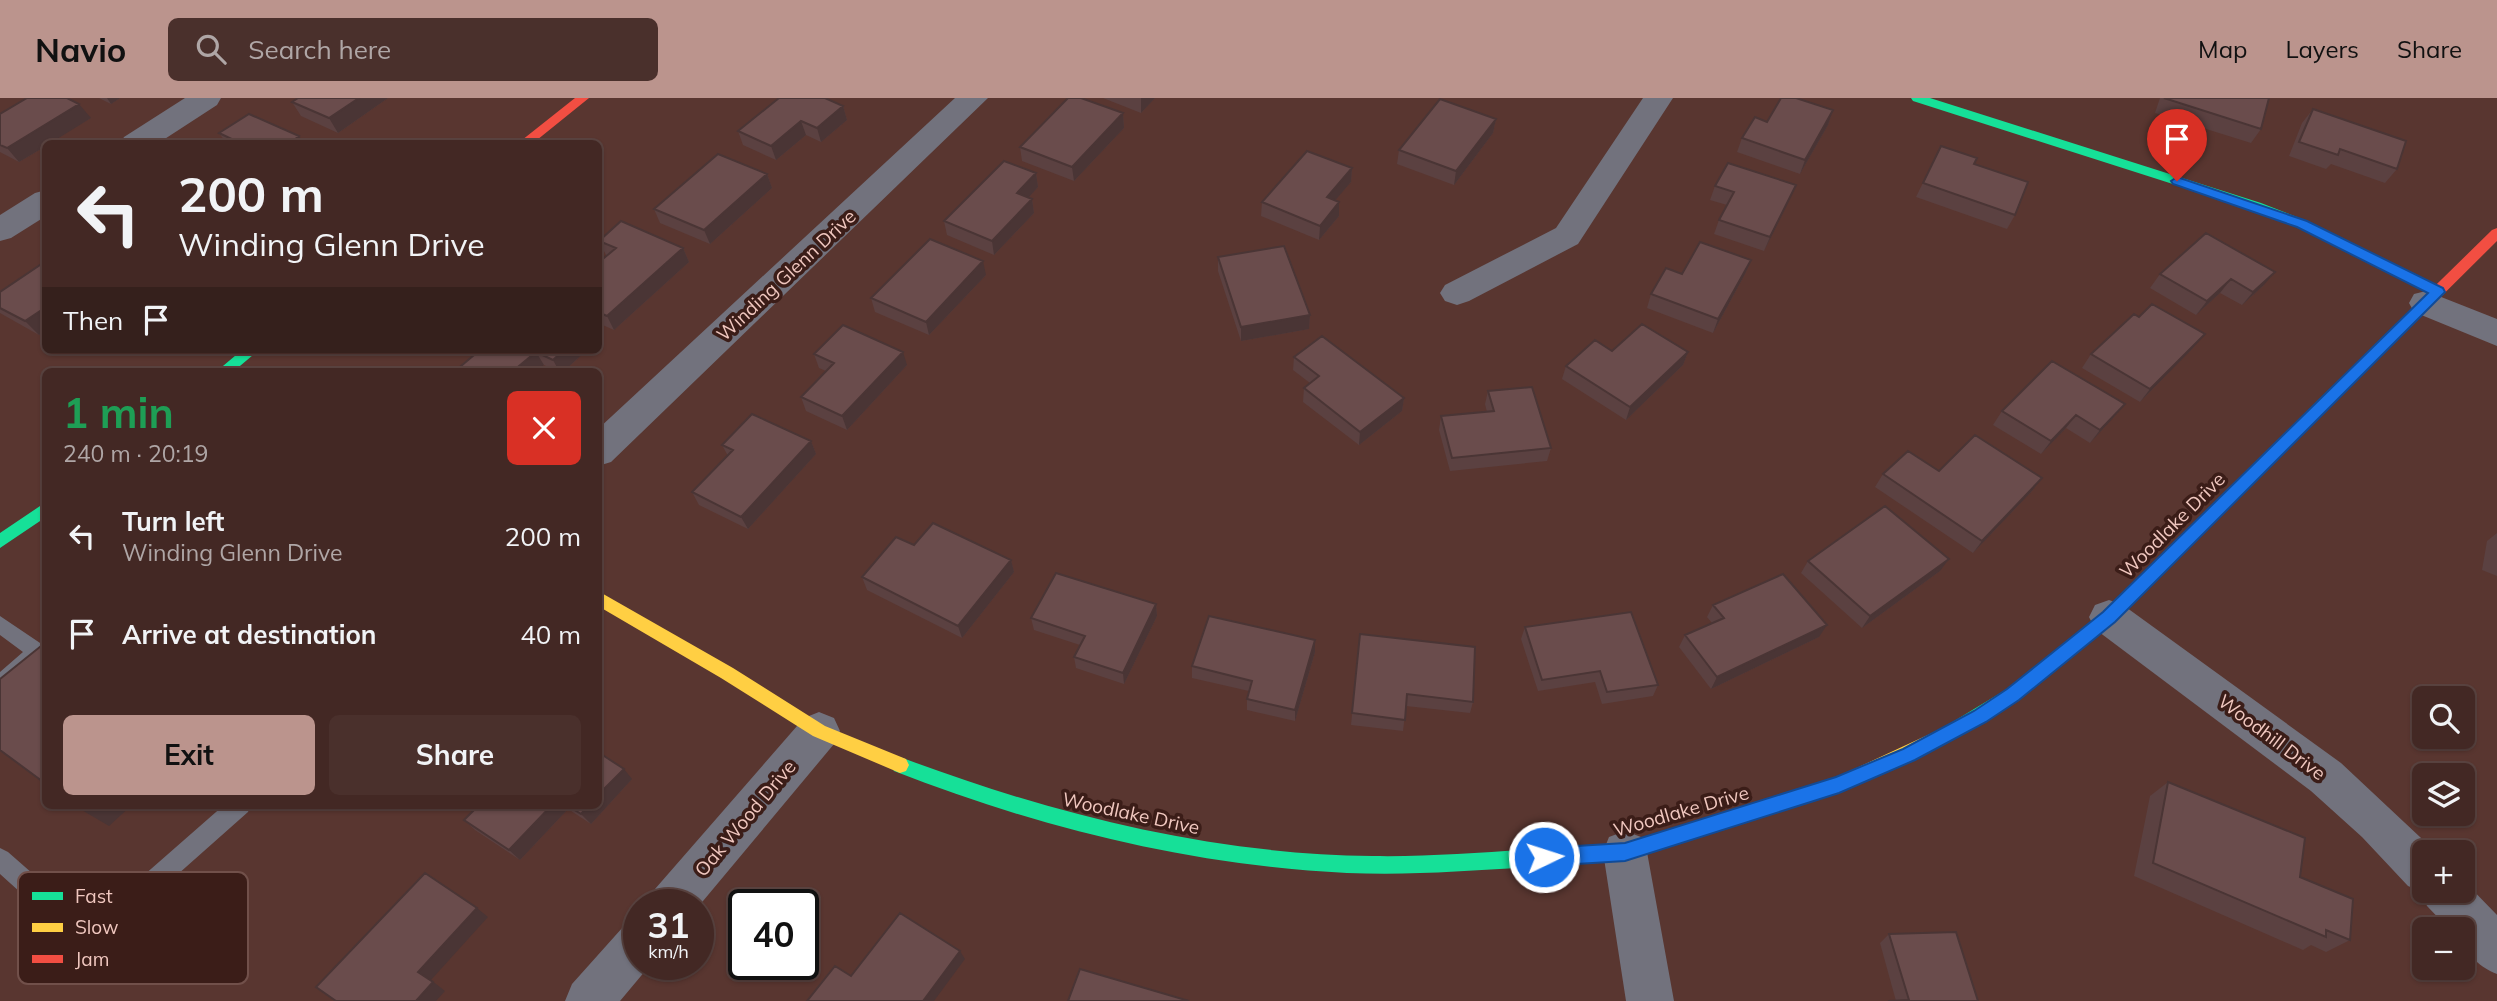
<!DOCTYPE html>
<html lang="en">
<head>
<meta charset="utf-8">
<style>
	body { margin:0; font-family:Mulish,sans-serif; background:#4a302c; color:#f1f3f6; height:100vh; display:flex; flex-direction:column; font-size:26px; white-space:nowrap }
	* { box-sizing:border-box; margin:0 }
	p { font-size:23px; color:#afa6a6 }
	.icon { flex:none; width:38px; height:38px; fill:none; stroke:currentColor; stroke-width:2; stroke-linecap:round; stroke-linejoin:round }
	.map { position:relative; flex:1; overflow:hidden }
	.sheet { position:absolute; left:42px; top:270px; width:560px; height:441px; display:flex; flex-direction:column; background:#432824; border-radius:10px; box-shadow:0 2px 5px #0004,0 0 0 2px #5b4441 }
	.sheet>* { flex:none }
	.top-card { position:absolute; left:42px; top:42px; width:560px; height:214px; border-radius:10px; box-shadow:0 2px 5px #0004,0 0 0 2px #5b4441; background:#432824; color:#f1f3f6; overflow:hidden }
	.buttons { position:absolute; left:2412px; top:588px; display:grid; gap:14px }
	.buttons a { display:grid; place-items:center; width:63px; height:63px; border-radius:10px; background:#432824; box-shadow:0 2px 5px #0004,0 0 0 2px #5b4441; font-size:35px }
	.speed { position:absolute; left:623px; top:791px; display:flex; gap:14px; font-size:35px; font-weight:700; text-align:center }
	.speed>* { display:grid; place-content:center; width:91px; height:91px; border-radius:50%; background:#432824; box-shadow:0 2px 5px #0004,0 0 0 2px #5b4441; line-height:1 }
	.speed small { font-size:18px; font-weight:400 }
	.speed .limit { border:4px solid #111; border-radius:10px; background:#fff; color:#111 }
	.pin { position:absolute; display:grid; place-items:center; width:60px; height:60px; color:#fff; margin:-72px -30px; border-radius:50% 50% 50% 0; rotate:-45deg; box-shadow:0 0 7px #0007 }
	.pin .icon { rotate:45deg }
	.me { position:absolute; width:77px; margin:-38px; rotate:86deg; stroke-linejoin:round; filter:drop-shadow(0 0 5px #0008) }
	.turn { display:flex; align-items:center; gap:24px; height:147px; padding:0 21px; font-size:32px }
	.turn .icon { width:91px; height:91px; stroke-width:2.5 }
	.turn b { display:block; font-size:49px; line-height:60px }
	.then { display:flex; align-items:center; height:66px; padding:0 21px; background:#0003; gap:14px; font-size:26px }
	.round { display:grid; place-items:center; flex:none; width:74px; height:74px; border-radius:10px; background:#4a302c }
	.overview { display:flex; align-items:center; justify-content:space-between; height:119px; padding:0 21px }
	h1 { font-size:42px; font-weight:700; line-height:52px; color:#1e9e55 }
	.cta { display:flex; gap:14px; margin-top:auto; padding:14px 21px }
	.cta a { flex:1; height:80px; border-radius:10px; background:#bb948d; color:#111; font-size:28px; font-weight:700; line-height:80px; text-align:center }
	.cta a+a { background:#4a302c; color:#f1f3f6 }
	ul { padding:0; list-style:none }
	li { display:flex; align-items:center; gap:21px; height:98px; padding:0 21px }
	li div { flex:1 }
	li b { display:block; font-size:26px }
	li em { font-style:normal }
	header { display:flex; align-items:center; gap:42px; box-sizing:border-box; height:98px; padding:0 35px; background:#bb948d; color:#111 }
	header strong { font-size:33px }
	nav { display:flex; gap:38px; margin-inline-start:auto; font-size:24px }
	.search { width:490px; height:63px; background:#4a302c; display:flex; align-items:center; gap:18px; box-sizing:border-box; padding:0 24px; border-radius:10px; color:#afa6a6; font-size:26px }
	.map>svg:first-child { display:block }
</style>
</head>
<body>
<header>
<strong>Navio</strong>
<div class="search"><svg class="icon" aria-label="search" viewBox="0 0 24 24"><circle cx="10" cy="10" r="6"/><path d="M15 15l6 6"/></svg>Search here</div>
<nav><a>Map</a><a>Layers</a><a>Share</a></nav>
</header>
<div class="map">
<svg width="2497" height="903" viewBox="0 0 2497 903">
	<rect width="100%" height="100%" fill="#593630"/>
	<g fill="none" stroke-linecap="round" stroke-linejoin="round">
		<path fill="#72727d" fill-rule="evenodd" d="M 0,518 L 46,549 L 45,560 L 7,593 L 0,596 L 0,574 L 23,554 L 0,537 Z
			M 224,707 L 251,707 L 248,714 L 142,808 L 80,830 L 41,813 L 0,776 L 0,750 L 8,754 L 57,797 L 80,808 L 127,792 Z"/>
		<path fill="#72727d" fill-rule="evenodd" d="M 185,0 L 221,0 L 217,7 L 157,46 L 120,46 L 124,39 Z
			M 955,0 L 988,0 L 611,364 L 598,368 L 598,331 Z
			M 1643,0 L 1673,0 L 1578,146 L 1469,203 L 1457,207 L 1445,203 L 1440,195 L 1445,187 L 1556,130 Z
			M 46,92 L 46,118 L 11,140 L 0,143 L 0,117 L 35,95 Z
			M 2426,193 L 2497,221 L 2497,248 L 2414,214 L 2409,205 L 2414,196 Z
			M 2109,502 L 2123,507 L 2341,665 L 2436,754 L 2424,754 L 2424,793 L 2462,793 L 2462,781 L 2497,817 L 2497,876 C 2477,868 2462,853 2462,831 L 2449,831 L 2427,808 L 2420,793 L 2408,788 L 2362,739 L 2311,693 L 2095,531 L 2089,519 L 2095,507 Z
			M 819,614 L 834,620 L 840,633 L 834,646 L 698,809 L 698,807 L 648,807 L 655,791 L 804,620 Z
			M 1625,733 L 1641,739 L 1647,754 L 1674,903 L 1626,903 L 1603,754 L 1609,739 Z
			M 639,822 L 639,866 L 651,866 L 620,903 L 565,903 L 572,886 L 623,829 Z"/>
		<path fill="#16e098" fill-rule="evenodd" d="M 1911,0 L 1930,0 L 2261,105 L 2307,123 L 2443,191 L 2445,194 L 2443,197 L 2433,197 L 2297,129 L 2251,111 L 1913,3 Z
			M 242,252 L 259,252 L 234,273 L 217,273 Z
			M 2347,278 L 2354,283 L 2352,287 L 2115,524 L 2019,601 L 1953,641 L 1947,644 L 1941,641 L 1938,636 L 1941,631 L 2007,591 L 2103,514 L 2342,279 Z
			M 46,404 L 46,419 L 0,450 L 0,435 Z
			M 900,659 C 1052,716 1209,756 1372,758 C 1431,759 1490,754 1548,750 L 1554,753 L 1557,759 L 1554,765 L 1548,768 C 1481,772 1414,778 1347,775 C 1189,767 1040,730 894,673 L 891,667 L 894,661 Z"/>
		<path fill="#ffcf43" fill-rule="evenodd" d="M 598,493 L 733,570 L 825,628 L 906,661 L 909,667 L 906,673 L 900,675 L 813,638 L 721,580 L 598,508 Z
			M 1947,628 L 1953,631 L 1956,636 L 1953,641 L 1839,695 L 1625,763 L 1548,768 L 1542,765 L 1539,759 L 1542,753 L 1548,750 L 1625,745 L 1835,680 Z"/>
		<path fill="#f24e42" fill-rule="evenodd" d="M 575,0 L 589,0 L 532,46 L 517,46 Z
			M 2497,130 L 2497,143 L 2352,287 L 2342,287 L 2340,283 L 2342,279 L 2492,132 Z"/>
	</g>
	<path fill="#5b4141" d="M 99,0 L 120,0 L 111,6 Z
		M 298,0 L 388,0 L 338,35 L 301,18 L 292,4 Z
		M 1103,0 L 1155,0 L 1141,15 Z
		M 2160,0 L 2269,0 L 2261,31 L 2251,45 L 2155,15 Z
		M 843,8 L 847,22 L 821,44 L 806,37 L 776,62 L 743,47 L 738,33 Z
		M 2313,11 L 2397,71 L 2385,85 L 2331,66 L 2326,71 L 2289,58 L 2302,25 Z
		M 1833,12 L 1828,27 L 1800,76 L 1737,54 L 1742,40 L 1767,24 Z
		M 1123,15 L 1124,30 L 1074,83 L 1022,63 L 1020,49 Z
		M 0,16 L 91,20 L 46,46 L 46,48 L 19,64 L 0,54 Z
		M 1496,21 L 1493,35 L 1454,87 L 1397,66 L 1399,52 Z
		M 219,35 L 299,38 L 304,46 L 227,46 Z
		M 1941,48 L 1974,66 L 2015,117 L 2007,131 L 1916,99 Z
		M 1352,70 L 1351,84 L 1335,102 L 1339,104 L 1339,118 L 1319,142 L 1261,118 L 1262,104 Z
		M 1036,75 L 1038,89 L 1028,100 L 1032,101 L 1034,115 L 994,157 L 947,137 L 944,123 Z
		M 767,76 L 772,90 L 710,146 L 660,125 L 654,111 Z
		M 1715,88 L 1790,101 L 1764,153 L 1714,136 L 1719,122 L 1727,107 L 1710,102 Z
		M 2206,135 L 2264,187 L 2242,207 L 2220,195 L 2196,217 L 2150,190 L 2160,176 Z
		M 599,143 L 683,150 L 689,164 L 614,232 L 598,225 L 598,165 L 608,158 L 606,157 Z
		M 1218,159 L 1310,217 L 1309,231 L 1241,243 L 1218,173 Z
		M 1751,162 L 1745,176 L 1713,235 L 1647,210 L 1651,196 L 1682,176 Z
		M 46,163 L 46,232 L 39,237 L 0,215 L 0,194 Z
		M 986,177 L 929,237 L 875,214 L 871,200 Z
		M 2139,219 L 2205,236 L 2194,249 L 2140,304 L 2082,270 L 2091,256 Z
		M 480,252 L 587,252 L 564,273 L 556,273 L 544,267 L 537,273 L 465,273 L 461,268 Z
		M 1688,254 L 1683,267 L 1626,322 L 1562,281 L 1566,268 Z
		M 814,256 L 907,267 L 847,332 L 806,313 L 801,299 L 826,273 L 819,270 Z
		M 1294,259 L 1404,300 L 1402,313 L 1359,347 L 1303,304 L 1304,290 L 1310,285 L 1293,272 Z
		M 1488,293 L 1551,350 L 1547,363 L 1450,373 L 1439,332 L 1441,318 L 1487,314 L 1485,306 Z
		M 2125,306 L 2114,319 L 2090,345 L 2066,330 L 2041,356 L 1993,327 L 2002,313 Z
		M 811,343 L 816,356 L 748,431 L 699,407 L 692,394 L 728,358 L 722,347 Z
		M 1939,373 L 2042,380 L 2032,393 L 1973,455 L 1875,389 L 1883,376 Z
		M 2497,435 L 2497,478 L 2482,472 L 2487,443 Z
		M 914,447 L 1011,462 L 1014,474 L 962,540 L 867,492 L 862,479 Z
		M 1808,463 L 1940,473 L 1862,530 L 1801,475 Z
		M 1156,506 L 1157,518 L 1124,586 L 1076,570 L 1074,559 L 1080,547 L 1034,532 L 1031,520 Z
		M 1713,507 L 1819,539 L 1711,591 L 1679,549 L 1685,537 L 1712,525 L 1707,519 Z
		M 1525,529 L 1658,587 L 1653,598 L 1602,606 L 1595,584 L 1538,593 L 1521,541 Z
		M 1360,536 L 1473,604 L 1470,615 L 1406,608 L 1403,633 L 1351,627 Z
		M 1315,554 L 1295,623 L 1247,612 L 1247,601 L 1249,593 L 1192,580 L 1192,568 Z
		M 632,681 L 591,726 L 568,711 L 520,762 L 475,732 L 464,722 L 479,707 L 598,707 Z
		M 2168,684 L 2300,779 L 2350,842 L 2326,854 L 2311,847 L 2303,852 L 2134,778 L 2150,698 Z
		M 1889,836 L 1978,903 L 1896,903 L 1880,845 Z"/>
	<path fill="#4a3535" d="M 107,0 L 120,0 L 111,6 Z
		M 359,0 L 388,0 L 338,35 L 329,20 Z
		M 1141,0 L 1155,0 L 1141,15 Z
		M 79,6 L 91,20 L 49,46 L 46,46 L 46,48 L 19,64 L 7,50 Z
		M 843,8 L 847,22 L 821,44 L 817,30 Z
		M 1833,12 L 1828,27 L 1800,76 L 1805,62 Z
		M 1123,15 L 1124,30 L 1074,83 L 1072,69 Z
		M 1496,21 L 1493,35 L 1454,87 L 1456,73 Z
		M 801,23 L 806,37 L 776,62 L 771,48 Z
		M 299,38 L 304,46 L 289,46 Z
		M 1352,70 L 1351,84 L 1326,113 L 1327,99 Z
		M 1036,75 L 1038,89 L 1020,109 L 1017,95 Z
		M 767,76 L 772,90 L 710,146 L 704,132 Z
		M 1796,87 L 1790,101 L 1764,153 L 1770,139 Z
		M 1032,101 L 1034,115 L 994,157 L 992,143 Z
		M 1339,104 L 1339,118 L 1319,142 L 1320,128 Z
		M 683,150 L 689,164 L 614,232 L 607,218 Z
		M 1751,162 L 1745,176 L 1713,235 L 1718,221 Z
		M 983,163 L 986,177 L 929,237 L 926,224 Z
		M 2275,174 L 2264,187 L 2242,207 L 2253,194 Z
		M 2231,181 L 2220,195 L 2196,217 L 2207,203 Z
		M 46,209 L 46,232 L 39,237 L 25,223 Z
		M 1310,217 L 1309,231 L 1241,243 L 1241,229 Z
		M 2205,236 L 2194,249 L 2140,304 L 2150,291 Z
		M 564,252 L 587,252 L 564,273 L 559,273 L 553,262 Z
		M 536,254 L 544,267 L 537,273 L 513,273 Z
		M 903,254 L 907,267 L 847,332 L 842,318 Z
		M 1688,254 L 1683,267 L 1626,322 L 1630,309 Z
		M 1404,300 L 1402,313 L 1359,347 L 1360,334 Z
		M 2125,306 L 2114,319 L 2090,345 L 2100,332 Z
		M 2076,317 L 2066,330 L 2041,356 L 2051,343 Z
		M 811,343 L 816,356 L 748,431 L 741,419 Z
		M 2042,380 L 2032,393 L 1973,455 L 1982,443 Z
		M 1949,461 L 1940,473 L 1862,530 L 1870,518 Z
		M 1011,462 L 1014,474 L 962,540 L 958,528 Z
		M 1156,506 L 1157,518 L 1124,586 L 1123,575 Z
		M 1827,527 L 1819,539 L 1711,591 L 1717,579 Z
		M 1315,542 L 1315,554 L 1295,623 L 1295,612 Z
		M 624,671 L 632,681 L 591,726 L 581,716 L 589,707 L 598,707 L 598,697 Z
		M 85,707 L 132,707 L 109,728 L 80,711 Z
		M 552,707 L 564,707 L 568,711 L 520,762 L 509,752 Z
		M 477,810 L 488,819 L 431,882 L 445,893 L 436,903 L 416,903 L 418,874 Z
		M 960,853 L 965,861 L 934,903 L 923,903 Z"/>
	<path fill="#6a4c4c" stroke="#4a3535" stroke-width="2" d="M 27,0 L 67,0 L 79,6 L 7,50 L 0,47 L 0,16 Z
		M 298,0 L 359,0 L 329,20 L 292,4 Z
		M 779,0 L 825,0 L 843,8 L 817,30 L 801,23 L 771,48 L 738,33 Z
		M 1068,0 L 1081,0 L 1123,15 L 1072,69 L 1020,49 Z
		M 1781,0 L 1796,0 L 1833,12 L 1805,62 L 1742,40 L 1755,19 L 1767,24 Z
		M 2164,0 L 2269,0 L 2261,31 Z
		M 1440,1 L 1496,21 L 1456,73 L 1399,52 Z
		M 2313,11 L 2406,43 L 2397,71 L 2340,51 L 2338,57 L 2299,44 Z
		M 249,16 L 299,38 L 289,46 L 230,46 L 234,42 L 219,35 Z
		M 1941,48 L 1977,60 L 1974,66 L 2028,84 L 2015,117 L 1923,85 Z
		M 1307,53 L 1352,70 L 1327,99 L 1339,104 L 1320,128 L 1262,104 Z
		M 718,56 L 767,76 L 704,132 L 654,111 Z
		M 1004,63 L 1036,75 L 1017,95 L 1032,101 L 992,143 L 944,123 Z
		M 1728,65 L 1796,87 L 1770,139 L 1719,122 L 1734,94 L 1715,88 Z
		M 621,123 L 683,150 L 607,218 L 598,214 L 598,183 L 602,180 L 598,179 L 598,165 L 616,150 L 599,143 Z
		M 2206,135 L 2275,174 L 2253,194 L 2231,181 L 2207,203 L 2160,176 Z
		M 930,141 L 983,163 L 926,224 L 871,200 Z
		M 1700,144 L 1751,162 L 1718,221 L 1651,196 L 1666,170 L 1682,176 Z
		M 1284,148 L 1310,217 L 1241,229 L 1218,159 Z
		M 46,163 L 46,209 L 25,223 L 0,210 L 0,194 Z
		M 2152,206 L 2205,236 L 2150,291 L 2091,256 L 2134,216 L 2139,219 Z
		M 1642,226 L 1688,254 L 1630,309 L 1566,268 L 1595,242 L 1612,253 Z
		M 843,227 L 903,254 L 842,318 L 801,299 L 834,265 L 814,256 Z
		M 1322,238 L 1404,300 L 1360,334 L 1304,290 L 1319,278 L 1294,259 Z
		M 480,252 L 564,252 L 553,262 L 536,254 L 513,273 L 471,273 L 461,268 Z
		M 2052,263 L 2125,306 L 2100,332 L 2076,317 L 2051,343 L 2002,313 Z
		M 1532,289 L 1551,350 L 1452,360 L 1441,318 L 1494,313 L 1488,293 Z
		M 752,316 L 811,343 L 741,419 L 692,394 L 733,352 L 722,347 Z
		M 1975,337 L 2042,380 L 1982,443 L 1883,376 L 1908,353 L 1939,373 Z
		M 1885,408 L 1949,461 L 1870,518 L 1808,463 Z
		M 933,425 L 1011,462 L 958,528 L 862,479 L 896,439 L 914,447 Z
		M 1056,475 L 1156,506 L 1123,575 L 1074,559 L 1085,538 L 1031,520 Z
		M 1783,476 L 1827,527 L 1717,579 L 1685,537 L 1724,520 L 1713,507 Z
		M 1631,514 L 1658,587 L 1607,594 L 1600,573 L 1542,582 L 1525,529 Z
		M 1209,518 L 1315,542 L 1295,612 L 1247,601 L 1252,583 L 1192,568 Z
		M 1360,536 L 1475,549 L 1473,604 L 1407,596 L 1405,622 L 1352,615 Z
		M 46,544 L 46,686 L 0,652 L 0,581 Z
		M 598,654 L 624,671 L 598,697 Z
		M 2168,684 L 2305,740 L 2300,779 L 2353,801 L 2350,842 L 2326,832 L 2326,839 L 2153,765 Z
		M 75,707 L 85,707 L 80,711 Z
		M 479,707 L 552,707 L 509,752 L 464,722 Z
		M 567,707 L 589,707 L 581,716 Z
		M 425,775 L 477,810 L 418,874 L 433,884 L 416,903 L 336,903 L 316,889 Z
		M 900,815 L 960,853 L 923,903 L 807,903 L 835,868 L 851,878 Z
		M 1956,834 L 1978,903 L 1888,903 L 1909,902 L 1889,836 Z
		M 1080,871 L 1189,903 L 1068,903 Z"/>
	<path fill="#1a73e8" stroke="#114b97" stroke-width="2" d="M 2177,79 L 2307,123 L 2443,190 L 2445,194 L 2115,524 L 2019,602 L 1986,624 L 1915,662 L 1839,695 L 1625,763 L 1544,768 L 1538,765 L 1535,759 L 1538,753 L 1544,750 L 1625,745 L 1836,679 L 1903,651 L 1974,613 L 2007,591 L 2103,514 L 2428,195 L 2297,129 L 2173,86 L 2171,83 Z"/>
	<g text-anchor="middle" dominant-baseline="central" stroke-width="7" stroke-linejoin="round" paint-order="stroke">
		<g font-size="19" fill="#f0c7bf" stroke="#3b1d18">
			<text transform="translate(786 177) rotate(-43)">Winding Glenn Drive</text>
			<text transform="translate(2172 427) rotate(-45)">Woodlake Drive</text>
			<text transform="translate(2272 639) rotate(37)">Woodhill Drive</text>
			<text transform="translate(1681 713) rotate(-16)">Woodlake Drive</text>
			<text transform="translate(1131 715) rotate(12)">Woodlake Drive</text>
			<text transform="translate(745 720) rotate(-50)">Oak Wood Drive</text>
		</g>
	</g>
	<rect x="18" y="774" width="230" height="112" rx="10" fill="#3b1d18" stroke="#71504a" stroke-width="2"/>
	<rect x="32" y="794" width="31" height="8" fill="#16e098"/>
	<rect x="32" y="825" width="31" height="9" fill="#ffcf43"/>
	<rect x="32" y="857" width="31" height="8" fill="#f24e42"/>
	<g font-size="19" fill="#f0c7bf">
		<text x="75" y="805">Fast</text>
		<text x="75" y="836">Slow</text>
		<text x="75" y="868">Jam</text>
	</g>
</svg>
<div class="buttons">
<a><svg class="icon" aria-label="search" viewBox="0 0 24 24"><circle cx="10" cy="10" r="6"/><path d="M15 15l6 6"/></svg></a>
<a><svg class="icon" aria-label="layers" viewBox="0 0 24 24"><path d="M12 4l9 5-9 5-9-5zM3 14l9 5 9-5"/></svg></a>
<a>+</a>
<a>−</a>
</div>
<div class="speed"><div>31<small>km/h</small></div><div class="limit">40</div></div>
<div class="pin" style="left:2177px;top:83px;background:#d93025"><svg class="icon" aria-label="arrive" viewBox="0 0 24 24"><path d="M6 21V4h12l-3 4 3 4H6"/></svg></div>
<svg class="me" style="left:1544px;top:759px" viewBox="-20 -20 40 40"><circle r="17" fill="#1a73e8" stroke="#fff" stroke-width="3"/><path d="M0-11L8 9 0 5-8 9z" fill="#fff"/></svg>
<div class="top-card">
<div class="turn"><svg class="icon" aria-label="left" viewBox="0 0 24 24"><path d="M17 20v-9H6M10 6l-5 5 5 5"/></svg><div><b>200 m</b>Winding Glenn Drive</div></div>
<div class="then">Then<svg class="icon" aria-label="arrive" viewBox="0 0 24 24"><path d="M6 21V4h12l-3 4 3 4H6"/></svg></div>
</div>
<section class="sheet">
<div class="overview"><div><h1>1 min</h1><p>240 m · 20:19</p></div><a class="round" style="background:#d93025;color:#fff"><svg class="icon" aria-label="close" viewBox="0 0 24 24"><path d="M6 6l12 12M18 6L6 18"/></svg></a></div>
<ul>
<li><svg class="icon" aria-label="left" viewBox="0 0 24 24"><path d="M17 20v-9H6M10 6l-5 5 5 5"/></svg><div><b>Turn left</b><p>Winding Glenn Drive</p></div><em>200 m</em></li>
<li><svg class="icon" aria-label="arrive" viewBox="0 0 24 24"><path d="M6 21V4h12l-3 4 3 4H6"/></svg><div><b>Arrive at destination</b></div><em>40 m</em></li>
</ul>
<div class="cta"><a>Exit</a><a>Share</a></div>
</section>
</div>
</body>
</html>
